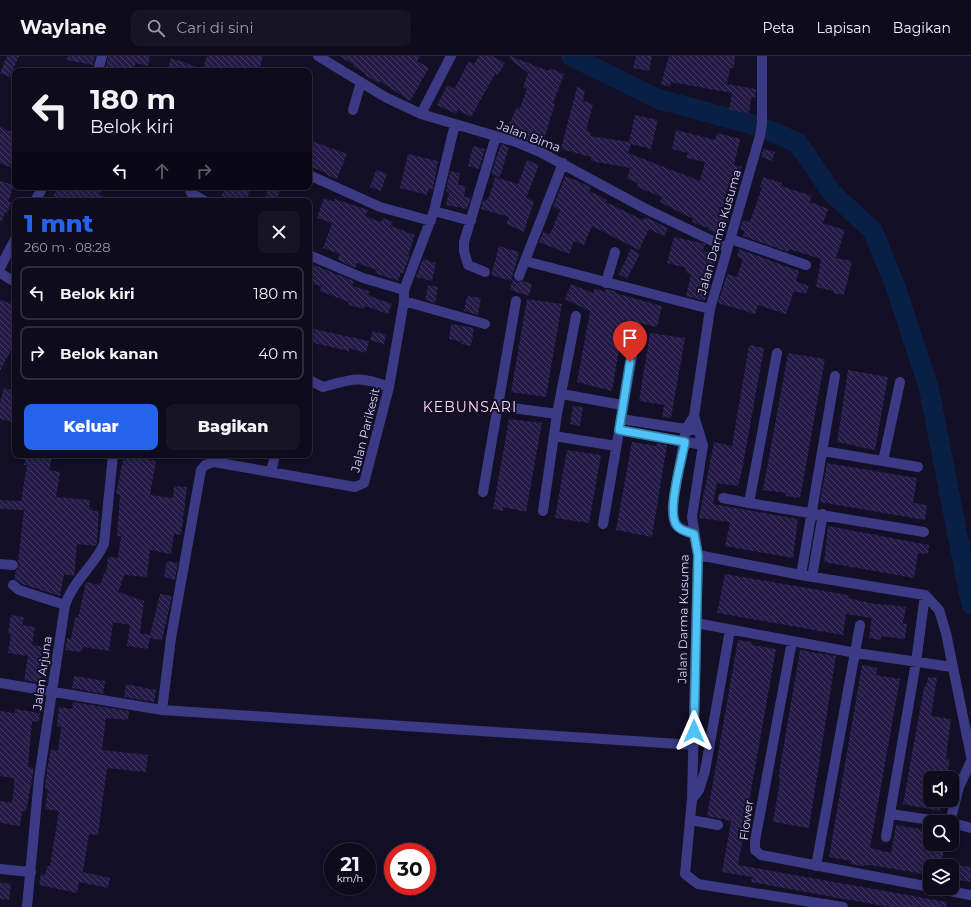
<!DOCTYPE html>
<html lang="id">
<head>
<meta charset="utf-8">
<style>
	body { margin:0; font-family:Montserrat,sans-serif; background:#171425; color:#f1f3f6; height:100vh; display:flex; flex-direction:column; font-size:15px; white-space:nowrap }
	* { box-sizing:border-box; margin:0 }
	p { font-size:13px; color:#9b9ba3 }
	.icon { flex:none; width:22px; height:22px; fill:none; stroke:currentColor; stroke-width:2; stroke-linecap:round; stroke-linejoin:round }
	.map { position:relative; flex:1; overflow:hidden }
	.details { position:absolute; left:12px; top:142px; width:300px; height:260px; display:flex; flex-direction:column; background:#0e0b1c; border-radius:8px; box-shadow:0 2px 6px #0003,0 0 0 1px #2e2b3b }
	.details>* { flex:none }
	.hud { position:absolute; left:12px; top:12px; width:300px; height:122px; border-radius:8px; box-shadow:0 2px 6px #0003,0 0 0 1px #2e2b3b; background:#0e0b1c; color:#f1f3f6; overflow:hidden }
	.buttons { position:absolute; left:923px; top:715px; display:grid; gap:8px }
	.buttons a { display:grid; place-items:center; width:36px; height:36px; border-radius:8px; background:#0e0b1c; box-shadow:0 2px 6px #0003,0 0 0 1px #2e2b3b; font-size:20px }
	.speed { position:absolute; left:324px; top:787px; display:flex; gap:8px; font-size:20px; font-weight:700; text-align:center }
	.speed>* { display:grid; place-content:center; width:52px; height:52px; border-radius:50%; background:#0e0b1c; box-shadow:0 2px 6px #0003,0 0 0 1px #2e2b3b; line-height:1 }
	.speed small { font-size:10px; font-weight:400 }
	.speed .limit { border:6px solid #d22; background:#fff; color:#111 }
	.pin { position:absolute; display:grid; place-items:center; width:34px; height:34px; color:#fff; margin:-41px -17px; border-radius:50% 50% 50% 0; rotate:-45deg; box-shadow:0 0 4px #0007 }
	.pin .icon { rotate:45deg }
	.me { position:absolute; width:44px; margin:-22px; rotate:0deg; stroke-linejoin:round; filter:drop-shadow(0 0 3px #0008) }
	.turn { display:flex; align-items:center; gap:14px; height:84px; padding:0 12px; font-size:18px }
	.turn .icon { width:52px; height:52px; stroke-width:2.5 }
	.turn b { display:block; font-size:28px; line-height:34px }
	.lanes { display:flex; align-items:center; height:38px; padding:0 12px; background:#0003; justify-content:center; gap:20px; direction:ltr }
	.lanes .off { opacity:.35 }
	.round { display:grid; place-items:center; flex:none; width:42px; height:42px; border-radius:8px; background:#171425 }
	.overview { display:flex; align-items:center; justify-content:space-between; height:68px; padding:0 12px }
	h1 { font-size:24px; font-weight:800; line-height:30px; color:#2563eb }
	.primary-button { display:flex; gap:8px; margin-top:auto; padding:8px 12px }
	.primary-button a { flex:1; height:46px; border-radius:8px; background:#2563eb; color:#fff; font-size:16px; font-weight:800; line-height:46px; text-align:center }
	.primary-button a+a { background:#171425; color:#f1f3f6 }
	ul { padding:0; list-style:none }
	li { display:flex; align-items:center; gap:12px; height:54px; margin:0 8px 6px; padding:0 4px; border:2px solid #2e2b3b; border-radius:8px }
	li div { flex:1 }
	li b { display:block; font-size:15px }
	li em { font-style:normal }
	header { display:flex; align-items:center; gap:24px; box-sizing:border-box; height:56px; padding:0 20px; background:#0e0b1c; border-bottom:1px solid #2e2b3b }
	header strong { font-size:19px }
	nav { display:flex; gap:22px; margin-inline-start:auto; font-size:14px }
	.search { width:280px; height:36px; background:#171425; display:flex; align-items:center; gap:10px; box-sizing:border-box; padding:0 14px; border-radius:8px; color:#9b9ba3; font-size:15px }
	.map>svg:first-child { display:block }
</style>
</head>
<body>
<header>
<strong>Waylane</strong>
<div class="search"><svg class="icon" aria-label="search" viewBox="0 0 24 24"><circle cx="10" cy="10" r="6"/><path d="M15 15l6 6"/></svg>Cari di sini</div>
<nav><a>Peta</a><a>Lapisan</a><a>Bagikan</a></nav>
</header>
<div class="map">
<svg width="971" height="851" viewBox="0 0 971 851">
	<defs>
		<pattern id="building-back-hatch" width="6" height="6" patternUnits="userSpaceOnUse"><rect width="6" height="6" fill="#241b47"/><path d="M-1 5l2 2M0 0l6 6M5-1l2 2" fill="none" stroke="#433b63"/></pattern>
	</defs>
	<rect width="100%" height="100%" fill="#130f26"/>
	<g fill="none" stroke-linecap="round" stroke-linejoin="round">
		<path stroke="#0a1f44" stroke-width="20" d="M 571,0 L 658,43 L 762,71 L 798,87 L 832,137 L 873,175 L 896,232 L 929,333 L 971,548"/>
	</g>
	<path fill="url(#building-back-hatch)" d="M 7,0 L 19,0 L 10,21 L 0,17 Z
		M 68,0 L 95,0 L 93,9 L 67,4 Z
		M 108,0 L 150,0 L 148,10 L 136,7 L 133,15 L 105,15 Z
		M 207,0 L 263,0 L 259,15 L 167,15 L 171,2 L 203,13 Z
		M 339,0 L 420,0 L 417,5 L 429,12 L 410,45 L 380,25 L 379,27 L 365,19 L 366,18 L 353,10 L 354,9 Z
		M 479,0 L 492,0 L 505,7 L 498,19 L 495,18 L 471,61 L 458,54 L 456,58 L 437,49 L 447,29 L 454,33 L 469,5 L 474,8 Z
		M 510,0 L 549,15 L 550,12 L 564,18 L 553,47 L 555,48 L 544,83 L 532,80 L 530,85 L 506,76 L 517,51 L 520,52 L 527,33 L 523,31 L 528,17 L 509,2 Z
		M 636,0 L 652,0 L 649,15 L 633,12 Z
		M 669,0 L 735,0 L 734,12 L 730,12 L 727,28 L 756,33 L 755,41 L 751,42 L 749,57 L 729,54 L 732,37 L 671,26 L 670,31 L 661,28 Z
		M 577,31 L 585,34 L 583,45 L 593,48 L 586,75 L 591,76 L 590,80 L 629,86 L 635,59 L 658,64 L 651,93 L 631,88 L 628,97 L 700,125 L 705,106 L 686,102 L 688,97 L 672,93 L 676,74 L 715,84 L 717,77 L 740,83 L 734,109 L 742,111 L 739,121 L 736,120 L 729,143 L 727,143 L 720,161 L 729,164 L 723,180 L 708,174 L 708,172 L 692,166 L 693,163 L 660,146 L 662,141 L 637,131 L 638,127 L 627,123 L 630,112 L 591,105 L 591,101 L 561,93 Z
		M 0,70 L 15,78 L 15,113 L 0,107 Z
		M 309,84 L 347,98 L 337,123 L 327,119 L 327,117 L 309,110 Z
		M 501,88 L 509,91 L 500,121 L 491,118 Z
		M 473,90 L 485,93 L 479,113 L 468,110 Z
		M 763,93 L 775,96 L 772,105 L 761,101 Z
		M 408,98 L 438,105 L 433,133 L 429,132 L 427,139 L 400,132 Z
		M 527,104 L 539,109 L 526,142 L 534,145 L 524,176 L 506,168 L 509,161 L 481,153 L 483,144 L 486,145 L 487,142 L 489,142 L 495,121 L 518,128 Z
		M 376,114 L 387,118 L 381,135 L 370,131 Z
		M 450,115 L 460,117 L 458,129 L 466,130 L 464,141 L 471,142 L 467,153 L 446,149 L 449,136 L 446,135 Z
		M 565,120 L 591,131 L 589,135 L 607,144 L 606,146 L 643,164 L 645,161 L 668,172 L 664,180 L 649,173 L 639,194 L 592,170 L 584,189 L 574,185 L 569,198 L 539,186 L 543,176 L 550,178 L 560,154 L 553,151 Z
		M 763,121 L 782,127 L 781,130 L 812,140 L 810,146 L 828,153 L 823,167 L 845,174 L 836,202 L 852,205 L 844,239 L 833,237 L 833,235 L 816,231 L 821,203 L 789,193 L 788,196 L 743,180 L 745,175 L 740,173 L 743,164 L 750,166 L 762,131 L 760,131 Z
		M 0,125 L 14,129 L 8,146 L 11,146 L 7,157 L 5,156 L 2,165 L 0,165 Z
		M 57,131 L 103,131 L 99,138 L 112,145 L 52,145 Z
		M 225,131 L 251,131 L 246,145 L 220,145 Z
		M 269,131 L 281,131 L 276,145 L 264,145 Z
		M 324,142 L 334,146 L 335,143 L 368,154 L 365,160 L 381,166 L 383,162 L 393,166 L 391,170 L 415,179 L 408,200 L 410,200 L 403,217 L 401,217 L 398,225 L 375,217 L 377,214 L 357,207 L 355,212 L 338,204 L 340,198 L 323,192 L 332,167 L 317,162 Z
		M 674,181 L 702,187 L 705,188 L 703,195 L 717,199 L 705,245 L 686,240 L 691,218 L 685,216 L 686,212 L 667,207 Z
		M 499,190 L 519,196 L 511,225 L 491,219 Z
		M 631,193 L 640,198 L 627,223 L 619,218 Z
		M 739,193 L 799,215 L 796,225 L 809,230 L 806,238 L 794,235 L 786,258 L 758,249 L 755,258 L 718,247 L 727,218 L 737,221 L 743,203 L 737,201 Z
		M 423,203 L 436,207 L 432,225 L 416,221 Z
		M 314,209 L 354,225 L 352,230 L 369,235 L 368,239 L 392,248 L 388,258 L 365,250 L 364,253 L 348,249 L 349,246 L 320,235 L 321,230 L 309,227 Z
		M 513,223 L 517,226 L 523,225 L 532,228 L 529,240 L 510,234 Z
		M 571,228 L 593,237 L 595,232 L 605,236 L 606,233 L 608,233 L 615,235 L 615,237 L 662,250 L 657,271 L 624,264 L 612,335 L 577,326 L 590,255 L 565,243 Z
		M 428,229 L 438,231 L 435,247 L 425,244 Z
		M 467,240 L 481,242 L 478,259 L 464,255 Z
		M 0,243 L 15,250 L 15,266 L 12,273 L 15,275 L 15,287 L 0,315 Z
		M 527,243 L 562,248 L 546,341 L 511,336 Z
		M 451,268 L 474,272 L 471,290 L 461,288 L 462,286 L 449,283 Z
		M 309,272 L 369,285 L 366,297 L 349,292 L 349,295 L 309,286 Z
		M 373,275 L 386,279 L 384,288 L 370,284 Z
		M 650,277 L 685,282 L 671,362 L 662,361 L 664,349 L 639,345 Z
		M 749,289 L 764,292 L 742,414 L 738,430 L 717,427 L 713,448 L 798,463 L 793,502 L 725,490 L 730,466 L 699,462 L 714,386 L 732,390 Z
		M 788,297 L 825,303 L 800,442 L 786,440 L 786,437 L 763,434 Z
		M 848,314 L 888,321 L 875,394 L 837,386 Z
		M 4,332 L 15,335 L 15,367 L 0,363 L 0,346 Z
		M 573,350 L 583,351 L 580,370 L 570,368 Z
		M 509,363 L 542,367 L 526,456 L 503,451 L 503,455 L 493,453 Z
		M 632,386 L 656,390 L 657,387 L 667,389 L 652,481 L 616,474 Z
		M 567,394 L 601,399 L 589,467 L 555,462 Z
		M 26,399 L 52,401 L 49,414 L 60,416 L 56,441 L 90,444 L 89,450 L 94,455 L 99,455 L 97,487 L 96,490 L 77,488 L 74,520 L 64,518 L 60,540 L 22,528 L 14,523 L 16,515 L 19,510 L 18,505 L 24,454 L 0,453 L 0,444 L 21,445 L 27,409 L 24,409 Z
		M 124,399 L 156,405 L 150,439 L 173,442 L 174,430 L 187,431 L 181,479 L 174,478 L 171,498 L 150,494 L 147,521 L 124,519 L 119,534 L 119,536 L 144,545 L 140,577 L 150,579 L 160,538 L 172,540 L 162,584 L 150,582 L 148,593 L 127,590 L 130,569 L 113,566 L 109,595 L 83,591 L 82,596 L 65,594 L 67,582 L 71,583 L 75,561 L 78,562 L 86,526 L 98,529 L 98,527 L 101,528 L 104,517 L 106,518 L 108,501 L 118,502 L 121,480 L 117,480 L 120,439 L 116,438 Z
		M 827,407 L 917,422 L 913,447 L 927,449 L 925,464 L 820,446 Z
		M 828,470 L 929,489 L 928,498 L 918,497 L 914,522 L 824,506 Z
		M 167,505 L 178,507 L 175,524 L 164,521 Z
		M 725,518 L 848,539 L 848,542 L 870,547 L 906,551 L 903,568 L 907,568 L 905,583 L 881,580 L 881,584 L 869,582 L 872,562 L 846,558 L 843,579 L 717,557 Z
		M 11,559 L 24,561 L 22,569 L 35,571 L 32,589 L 52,592 L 44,628 L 24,624 L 28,600 L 8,597 L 11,578 L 8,578 Z
		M 738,584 L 752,586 L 751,589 L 776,593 L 738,809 L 947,846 L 946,851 L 889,851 L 751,826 L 752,821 L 722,816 L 731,765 L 707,760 Z
		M 800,594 L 836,600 L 809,772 L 773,766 L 780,725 L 779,725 L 779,717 Z
		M 862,609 L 877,612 L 876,619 L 900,623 L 870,792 L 891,797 L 896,769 L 922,773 L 921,776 L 930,778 L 930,788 L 945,788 L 941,810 L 930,810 L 930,819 L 870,809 L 861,810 L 851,808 L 851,805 L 829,801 Z
		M 74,620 L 105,625 L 103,638 L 72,632 Z
		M 928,621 L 937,622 L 931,660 L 951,663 L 946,703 L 950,704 L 946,722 L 930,722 L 930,744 L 941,744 L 940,755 L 903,748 L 924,631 L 926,631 Z
		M 126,628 L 156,634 L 154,646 L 124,641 Z
		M 73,646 L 129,655 L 128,664 L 106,662 L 102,694 L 148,699 L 146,716 L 107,712 L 98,779 L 89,778 L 83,816 L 110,822 L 108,832 L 79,826 L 77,837 L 39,829 L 41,818 L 45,819 L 47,810 L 50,810 L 59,755 L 45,753 L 48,734 L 45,732 L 47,713 L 51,694 L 58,695 L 61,671 L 57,670 L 59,651 L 72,653 Z
		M 15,653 L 40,657 L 39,666 L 32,665 L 28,711 L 34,712 L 26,756 L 22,755 L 20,770 L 0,767 L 0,745 L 12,747 L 14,728 L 14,722 L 0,720 L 0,655 L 15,657 Z
		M 952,808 L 971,811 L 971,826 L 952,823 Z
		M 0,826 L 11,828 L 9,844 L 0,843 Z"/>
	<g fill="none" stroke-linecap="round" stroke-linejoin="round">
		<path stroke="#3d3a85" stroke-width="10" d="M 318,0 L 385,41 L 421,58 L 516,86 L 542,97 L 644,152 L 727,192
			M 98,15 L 102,0
			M 353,54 L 361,26
			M 421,58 L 451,0
			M 309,119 L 380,151 L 431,165
			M 189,131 L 191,137 L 205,145
			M 35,145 L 43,131
			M 434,155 L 471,165
			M 731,183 L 806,209
			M 309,199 L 363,222 L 404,234
			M 525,205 L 710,253
			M 0,212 L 15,183
			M 485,216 L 468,209 L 464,195 L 464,186 L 496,80
			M 0,217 L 15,226
			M 519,220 L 563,107
			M 606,227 L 615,196
			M 404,245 L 485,268
			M 777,297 L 749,447 L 924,476
			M 309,324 L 323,331 C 352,323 359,319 389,331
			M 562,338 L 622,349
			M 498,350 L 557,358
			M 694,360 L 703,389 L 692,461 L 698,499 L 692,743 L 685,818 L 698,828 L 843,851
			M 621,363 L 692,374
			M 619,374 L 703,389
			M 554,380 L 616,390
			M 823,395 L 918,411
			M 883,405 L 900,326
			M 271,416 L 275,399
			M 483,436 L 516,245
			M 723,442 L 749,447
			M 543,455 L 557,358 L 576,260
			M 603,468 L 636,277
			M 694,477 C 674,472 672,467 673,447 L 686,373 L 694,360 L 710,253 L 760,80 L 762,67 L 762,0
			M 698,499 L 801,519 L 925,539 L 939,554 L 946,577 L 971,700
			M 0,508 L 13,509
			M 801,519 L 835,320
			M 812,521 L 823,458
			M 13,529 L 19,534 L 65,549
			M 696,567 L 856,597 L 952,611
			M 792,585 L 755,785 L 755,794 L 761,799 L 930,831
			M 0,627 L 162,654 L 694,689
			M 162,654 L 171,582 L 201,414 L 205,409 L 214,406 L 355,431 L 364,427 L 389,331 L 404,245 L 404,234 L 434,155 L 455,68
			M 692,743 L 699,734 L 705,715 L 730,574
			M 890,758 L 945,766
			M 691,764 L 718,769
			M 950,766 L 959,731 L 971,705
			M 952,767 L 971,772
			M 886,781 L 916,606 L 925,539
			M 816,810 L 860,569
			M 0,813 L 31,816
			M 934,832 L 971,839
			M 27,851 L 39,722 L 65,549 C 73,525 94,510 104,488 L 113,399"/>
	</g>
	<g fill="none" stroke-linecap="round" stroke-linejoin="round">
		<g stroke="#337fa1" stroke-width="10">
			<path id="route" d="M 630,306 L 619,374 L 685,386 C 682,403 666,457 677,470 C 681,475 688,476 694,478 L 698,499 L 694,675"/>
		</g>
		<use href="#route" stroke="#4fc3f7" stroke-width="7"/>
	</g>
	<g text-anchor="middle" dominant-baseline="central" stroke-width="4" stroke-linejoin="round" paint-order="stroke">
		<g font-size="12" fill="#d9d4ff" stroke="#130f26">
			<text transform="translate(529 80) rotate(21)">Jalan Bima</text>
			<text transform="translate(719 176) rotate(-74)">Jalan Darma Kusuma</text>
			<text transform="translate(365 374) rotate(-76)">Jalan Parikesit</text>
			<text transform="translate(683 563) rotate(-89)">Jalan Darma Kusuma</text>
			<text transform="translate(42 617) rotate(-82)">Jalan Arjuna</text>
			<text transform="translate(746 764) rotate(-82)">Flower</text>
		</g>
		<g font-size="14" letter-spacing="1" fill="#ffd6f0" stroke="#130f26">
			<text x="470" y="351">KEBUNSARI</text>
		</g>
	</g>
</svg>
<div class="buttons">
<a><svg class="icon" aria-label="sound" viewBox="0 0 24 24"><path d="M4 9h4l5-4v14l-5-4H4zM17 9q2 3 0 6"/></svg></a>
<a><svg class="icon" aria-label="search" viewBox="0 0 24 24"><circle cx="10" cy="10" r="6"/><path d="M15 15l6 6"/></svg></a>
<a><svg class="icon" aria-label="layers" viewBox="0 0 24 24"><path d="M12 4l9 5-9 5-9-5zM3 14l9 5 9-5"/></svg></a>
</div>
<div class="speed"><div>21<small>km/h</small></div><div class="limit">30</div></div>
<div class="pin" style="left:630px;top:306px;background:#d93025"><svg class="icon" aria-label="arrive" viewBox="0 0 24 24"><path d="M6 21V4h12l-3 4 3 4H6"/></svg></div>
<svg class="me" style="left:694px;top:675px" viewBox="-20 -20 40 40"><path d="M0-17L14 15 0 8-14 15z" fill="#4fc3f7" stroke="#fff" stroke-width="4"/></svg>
<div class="hud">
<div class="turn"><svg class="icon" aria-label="left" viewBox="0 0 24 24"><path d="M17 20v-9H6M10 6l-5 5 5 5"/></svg><div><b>180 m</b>Belok kiri</div></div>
<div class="lanes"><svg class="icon" aria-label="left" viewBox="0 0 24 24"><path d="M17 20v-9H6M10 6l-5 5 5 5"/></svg><svg class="icon off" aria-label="ahead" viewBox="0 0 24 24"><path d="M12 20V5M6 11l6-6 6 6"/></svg><svg class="icon off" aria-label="right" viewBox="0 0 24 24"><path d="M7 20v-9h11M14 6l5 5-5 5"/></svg></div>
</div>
<section class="details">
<div class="overview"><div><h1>1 mnt</h1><p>260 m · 08:28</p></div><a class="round"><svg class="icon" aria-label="close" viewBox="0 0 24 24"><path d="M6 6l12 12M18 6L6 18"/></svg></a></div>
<ul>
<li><svg class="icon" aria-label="left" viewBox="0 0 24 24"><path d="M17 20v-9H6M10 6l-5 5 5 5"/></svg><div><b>Belok kiri</b></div><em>180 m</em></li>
<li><svg class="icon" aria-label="right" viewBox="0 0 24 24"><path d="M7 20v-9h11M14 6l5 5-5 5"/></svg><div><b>Belok kanan</b></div><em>40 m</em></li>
</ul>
<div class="primary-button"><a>Keluar</a><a>Bagikan</a></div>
</section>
</div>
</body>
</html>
